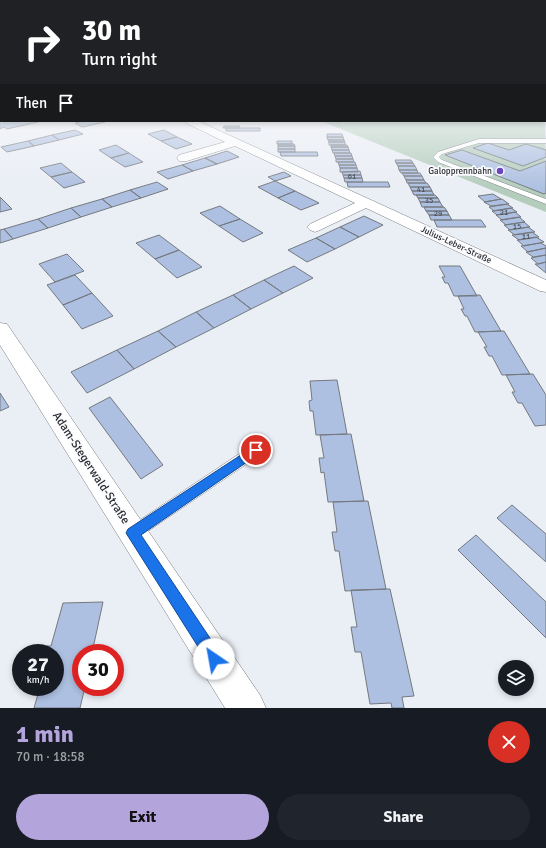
<!DOCTYPE html>
<html lang="en">
<head>
<meta charset="utf-8">
<style>
	body { margin:0; font-family:Signika,sans-serif; background:#20242c; color:#f1f3f6; height:100vh; display:flex; flex-direction:column; font-size:15px; white-space:nowrap }
	* { box-sizing:border-box; margin:0 }
	p { font-size:13px; color:#9ea1a6 }
	.icon { flex:none; width:22px; height:22px; fill:none; stroke:currentColor; stroke-width:2; stroke-linecap:round; stroke-linejoin:round }
	.map { position:relative; height:708px; overflow:hidden }
	.panel { display:flex; flex-direction:column; background:#171b24; flex:1 }
	.panel>* { flex:none }
	.banner { position:absolute; left:0px; top:0px; width:546px; height:122px; box-shadow:0 2px 6px #0003; background:#202124; color:#fff; overflow:hidden }
	.buttons { position:absolute; left:498px; top:660px; display:grid; gap:8px }
	.buttons a { display:grid; place-items:center; width:36px; height:36px; border-radius:50%; background:#171b24; box-shadow:0 2px 6px #0003; font-size:20px }
	.speed { position:absolute; left:12px; top:644px; display:flex; gap:8px; font-size:20px; font-weight:700; text-align:center }
	.speed>* { display:grid; place-content:center; width:52px; height:52px; border-radius:50%; background:#171b24; box-shadow:0 2px 6px #0003; line-height:1 }
	.speed small { font-size:10px; font-weight:400 }
	.speed .limit { border:6px solid #d22; background:#fff; color:#111 }
	.pin { position:absolute; display:grid; place-items:center; width:34px; height:34px; color:#fff; margin:-17px; border:2px solid #fff; border-radius:50%; box-shadow:0 1px 4px #0007 }
	.me { position:absolute; width:44px; margin:-22px; rotate:327deg; stroke-linejoin:round; filter:drop-shadow(0 0 3px #0008) }
	.turn { display:flex; align-items:center; gap:14px; height:84px; padding:0 16px; font-size:18px }
	.turn .icon { width:52px; height:52px; stroke-width:2.5 }
	.turn b { display:block; font-size:28px; line-height:34px }
	.then { display:flex; align-items:center; height:38px; padding:0 16px; background:#0003; gap:8px; font-size:15px }
	.round { display:grid; place-items:center; flex:none; width:42px; height:42px; border-radius:21px; background:#20242c }
	.head { display:flex; align-items:center; justify-content:space-between; height:68px; padding:0 16px }
	h1 { font-size:24px; font-weight:700; line-height:30px; color:#b4a4dc }
	.primary-button { display:flex; gap:8px; margin-top:auto; padding:8px 16px }
	.primary-button a { flex:1; height:46px; border-radius:24px; background:#b4a4dc; color:#111; font-size:16px; font-weight:700; line-height:46px; text-align:center }
	.primary-button a+a { background:#20242c; color:#f1f3f6 }
	.map>svg:first-child { display:block }
</style>
</head>
<body>
<div class="map">
<svg width="546" height="708" viewBox="0 0 546 708">
	<rect width="100%" height="100%" fill="#eaeef5"/>
	<path fill="#b3ccbc" d="M 545,91 L 546,212 L 321,121 L 545,121 Z"/>
	<g fill="none" stroke-linecap="round" stroke-linejoin="round">
		<path fill="#6e8d98" fill-rule="evenodd" d="M 0,106 L 1,106 L 1,108 L 0,108 Z"/>
	</g>
	<path fill="#adc0e1" stroke="#75797f" d="M 0,116 L 1,121 L 42,121 L 7,129 L 4,127 L 0,129 Z
		M 83,121 L 103,121 L 105,122 L 82,127 L 75,123 Z
		M 224,126 L 240,126 L 239,128 L 223,128 Z
		M 226,128 L 260,128 L 260,131 L 226,131 Z
		M 75,130 L 83,134 L 59,140 L 52,135 Z
		M 164,130 L 177,137 L 161,141 L 148,134 Z
		M 327,134 L 342,134 L 343,137 L 327,137 Z
		M 52,135 L 59,140 L 34,146 L 28,141 Z
		M 177,137 L 192,144 L 176,149 L 161,141 Z
		M 327,137 L 343,137 L 344,140 L 328,140 Z
		M 328,140 L 344,140 L 345,142 L 329,142 Z
		M 28,141 L 34,146 L 7,152 L 1,147 Z
		M 277,141 L 292,141 L 292,144 L 277,144 Z
		M 329,142 L 345,142 L 345,145 L 329,145 Z
		M 488,143 L 509,150 L 526,144 L 546,150 L 546,157 L 523,166 L 473,148 Z
		M 278,144 L 294,144 L 295,146 L 278,146 Z
		M 116,145 L 129,153 L 111,158 L 99,150 Z
		M 331,145 L 347,145 L 348,147 L 331,147 Z
		M 278,146 L 295,146 L 295,149 L 278,149 Z
		M 331,147 L 348,147 L 349,150 L 332,150 Z
		M 278,149 L 295,149 L 295,152 L 278,152 Z
		M 332,150 L 349,150 L 350,153 L 333,153 Z
		M 462,150 L 520,171 L 546,161 L 546,193 L 544,194 L 445,155 Z
		M 227,151 L 239,157 L 217,164 L 205,158 Z
		M 280,152 L 317,152 L 318,156 L 281,156 Z
		M 129,153 L 143,162 L 125,167 L 111,158 Z
		M 334,153 L 351,153 L 352,156 L 335,156 Z
		M 335,156 L 352,156 L 353,159 L 336,159 Z
		M 205,158 L 217,164 L 193,171 L 182,165 Z
		M 336,159 L 353,159 L 354,162 L 336,162 Z
		M 395,160 L 411,160 L 413,163 L 396,163 Z
		M 338,162 L 355,162 L 356,165 L 339,165 Z
		M 61,163 L 72,172 L 51,177 L 40,168 Z
		M 396,163 L 413,163 L 415,166 L 398,166 Z
		M 182,165 L 193,171 L 168,179 L 157,172 Z
		M 339,165 L 356,165 L 357,168 L 340,168 Z
		M 398,166 L 415,166 L 417,170 L 399,170 Z
		M 340,168 L 357,168 L 358,172 L 340,172 Z
		M 399,170 L 417,170 L 418,173 L 401,173 Z
		M 360,171 L 361,175 L 343,175 L 342,172 Z
		M 72,172 L 85,182 L 64,188 L 51,177 Z
		M 284,172 L 291,176 L 275,181 L 268,177 Z
		M 402,173 L 420,173 L 422,176 L 404,176 Z
		M 343,175 L 361,175 L 362,178 L 344,178 Z
		M 404,176 L 422,176 L 424,180 L 406,180 Z
		M 344,178 L 362,178 L 363,182 L 345,182 Z
		M 406,180 L 424,180 L 426,183 L 407,183 Z
		M 275,181 L 295,191 L 278,198 L 258,187 Z
		M 157,182 L 168,189 L 141,198 L 130,190 Z
		M 347,182 L 388,182 L 390,187 L 348,187 Z
		M 408,183 L 427,183 L 430,187 L 410,187 Z
		M 410,187 L 430,187 L 432,191 L 412,191 Z
		M 130,190 L 141,198 L 112,207 L 102,199 Z
		M 295,191 L 319,203 L 301,210 L 278,198 Z
		M 412,191 L 432,191 L 434,195 L 414,195 Z
		M 493,194 L 501,199 L 485,202 L 478,196 Z
		M 416,195 L 435,195 L 438,198 L 418,198 Z
		M 0,197 L 12,209 L 0,212 Z
		M 418,198 L 438,198 L 440,202 L 420,202 Z
		M 102,199 L 112,207 L 81,217 L 71,208 Z
		M 502,199 L 509,204 L 491,206 L 484,202 Z
		M 420,202 L 440,202 L 443,207 L 422,207 Z
		M 507,204 L 513,208 L 494,211 L 489,207 Z
		M 220,206 L 240,219 L 219,226 L 200,213 Z
		M 424,207 L 444,207 L 447,211 L 426,211 Z
		M 71,208 L 81,217 L 48,228 L 38,219 Z
		M 511,208 L 517,212 L 497,215 L 492,211 Z
		M 426,211 L 447,211 L 449,215 L 429,215 Z
		M 515,212 L 521,217 L 502,220 L 496,215 Z
		M 429,215 L 449,215 L 452,220 L 431,220 Z
		M 364,216 L 383,225 L 359,237 L 340,227 Z
		M 519,217 L 525,222 L 506,225 L 500,220 Z
		M 38,219 L 48,228 L 13,239 L 4,229 Z
		M 240,219 L 263,233 L 243,242 L 219,226 Z
		M 434,220 L 481,220 L 486,227 L 437,227 Z
		M 524,222 L 530,227 L 510,230 L 504,225 Z
		M 340,227 L 359,237 L 335,249 L 316,238 Z
		M 528,227 L 535,232 L 515,235 L 508,230 Z
		M 4,229 L 13,239 L 0,243 L 0,230 Z
		M 532,232 L 539,237 L 519,240 L 512,235 Z
		M 159,235 L 179,250 L 155,259 L 136,243 Z
		M 536,237 L 544,242 L 524,246 L 517,240 Z
		M 316,238 L 335,249 L 307,262 L 288,250 Z
		M 541,243 L 546,246 L 546,248 L 528,252 L 521,246 Z
		M 546,248 L 546,255 L 533,257 L 526,252 Z
		M 179,250 L 202,267 L 177,278 L 155,259 Z
		M 67,254 L 84,271 L 55,282 L 39,264 Z
		M 546,255 L 546,262 L 538,264 L 531,258 Z
		M 546,262 L 546,273 L 535,264 L 538,264 Z
		M 294,266 L 313,278 L 283,293 L 264,280 Z
		M 439,266 L 460,266 L 477,296 L 454,296 L 448,283 L 445,283 L 442,277 L 445,277 Z
		M 75,275 L 92,293 L 63,305 L 47,285 Z
		M 264,280 L 283,293 L 251,309 L 233,295 Z
		M 92,293 L 113,316 L 82,329 L 63,305 Z
		M 233,295 L 251,309 L 214,328 L 196,312 Z
		M 480,295 L 501,331 L 475,332 L 467,316 L 465,316 L 461,309 L 464,309 L 458,296 Z
		M 196,312 L 214,328 L 176,347 L 158,331 Z
		M 158,331 L 176,347 L 134,369 L 117,350 Z
		M 504,331 L 530,374 L 502,375 L 492,356 L 489,356 L 484,347 L 487,347 L 478,332 Z
		M 117,350 L 134,369 L 87,393 L 71,372 Z
		M 533,374 L 546,395 L 546,425 L 535,426 L 522,403 L 518,403 L 512,392 L 515,392 L 506,375 Z
		M 337,380 L 347,434 L 316,435 L 313,411 L 310,411 L 309,401 L 312,400 L 310,381 Z
		M 0,393 L 9,407 L 0,411 Z
		M 110,397 L 163,465 L 141,479 L 89,408 Z
		M 351,434 L 364,501 L 328,502 L 324,472 L 321,473 L 319,458 L 324,458 L 320,435 Z
		M 368,501 L 386,589 L 345,591 L 339,551 L 335,551 L 332,532 L 337,532 L 333,502 Z
		M 512,505 L 546,534 L 546,562 L 497,518 Z
		M 476,535 L 546,602 L 546,638 L 458,550 Z
		M 390,589 L 414,696 L 402,697 L 404,708 L 392,708 L 391,703 L 370,704 L 361,652 L 355,652 L 351,627 L 357,627 L 351,590 Z
		M 103,602 L 92,653 L 81,653 L 81,687 L 85,687 L 80,708 L 34,708 L 40,687 L 55,687 L 55,653 L 44,653 L 46,646 L 51,646 L 63,603 Z"/>
	<g fill="none" stroke-linecap="round" stroke-linejoin="round">
		<g stroke="#777b81" stroke-width="1">
			<path id="lane" d="M 545,105 L 546,105 L 546,107 L 545,107 Z
				M 479,139 L 546,139 L 546,143 L 479,143 L 442,154 L 439,157 L 442,160 L 546,199 L 546,204 L 438,162 L 433,157 L 438,152 Z
				M 256,444 L 261,446 L 263,450 L 261,454 L 138,538 L 133,540 L 128,538 L 125,533 L 128,528 L 251,446 Z"/>
		</g>
		<g stroke="#777b81" stroke-width="1">
			<path id="street" d="M 185,121 L 198,121 L 546,280 L 546,292 L 540,291 L 366,208 L 320,230 L 315,232 L 310,230 L 307,227 L 310,224 L 355,203 L 235,146 L 187,161 L 179,161 L 177,158 L 179,155 L 225,142 L 186,123 Z
				M 0,323 L 7,324 L 260,695 L 266,708 L 225,708 L 0,345 Z"/>
		</g>
		<use href="#lane" fill="#fff" fill-rule="evenodd"/>
		<use href="#street" fill="#fff" fill-rule="evenodd"/>
	</g>
	<linearGradient id="sky" x2="0" y2="1"><stop stop-color="#82b5da"/><stop offset="0.48" stop-color="#f6f7fa"/><stop offset="1" stop-color="#f6f7fa" stop-opacity="0"/></linearGradient>
	<rect width="546" height="190" fill="url(#sky)"/>
	<path fill="#1a73e8" stroke="#114b97" d="M 256,445 L 260,447 L 261,450 L 260,453 L 141,535 L 220,653 L 222,659 L 220,664 L 214,666 L 209,664 L 126,533 L 128,529 Z"/>
	<circle fill="#6a44bd" stroke="#f9fbfe" stroke-width="1.5" cx="500" cy="171" r="4"/>
	<g text-anchor="middle" dominant-baseline="central" stroke-width="3.5" stroke-linejoin="round" paint-order="stroke">
		<g font-size="8" fill="#4c525c">
			<text x="352" y="176">61</text>
			<text x="421" y="189">41</text>
			<text x="429" y="200">35</text>
			<text x="504" y="212">21</text>
			<text x="438" y="213">29</text>
			<text x="517" y="226">15</text>
			<text x="526" y="236">11</text>
		</g>
		<g font-size="9" fill="#2c2d30" stroke="#f9fbfe" text-anchor="end">
			<text x="492" y="171">Galopprennbahn</text>
		</g>
		<g font-size="9" fill="#2c2d30" stroke="#f9fbfe">
			<text transform="translate(456 245) rotate(25)">Julius-Leber-Straße</text>
		</g>
		<g font-size="12" fill="#2c2d30" stroke="#f9fbfe">
			<text transform="translate(91 468) rotate(57)">Adam-Stegerwald-Straße</text>
		</g>
	</g>
</svg>
<div class="buttons">
<a><svg class="icon" aria-label="layers" viewBox="0 0 24 24"><path d="M12 4l9 5-9 5-9-5zM3 14l9 5 9-5"/></svg></a>
</div>
<div class="speed"><div>27<small>km/h</small></div><div class="limit">30</div></div>
<div class="pin" style="left:256px;top:450px;background:#d93025"><svg class="icon" aria-label="arrive" viewBox="0 0 24 24"><path d="M6 21V4h12l-3 4 3 4H6"/></svg></div>
<svg class="me" style="left:214px;top:659px" viewBox="-20 -20 40 40"><circle r="19" fill="#fff"/><path d="M0-13L10 11 0 6-10 11z" fill="#1a73e8"/></svg>
<div class="banner">
<div class="turn"><svg class="icon" aria-label="right" viewBox="0 0 24 24"><path d="M7 20v-9h11M14 6l5 5-5 5"/></svg><div><b>30 m</b>Turn right</div></div>
<div class="then">Then<svg class="icon" aria-label="arrive" viewBox="0 0 24 24"><path d="M6 21V4h12l-3 4 3 4H6"/></svg></div>
</div>
</div>
<section class="panel">
<div class="head"><div><h1>1 min</h1><p>70 m · 18:58</p></div><a class="round" style="background:#d93025;color:#fff"><svg class="icon" aria-label="close" viewBox="0 0 24 24"><path d="M6 6l12 12M18 6L6 18"/></svg></a></div>
<div class="primary-button"><a>Exit</a><a>Share</a></div>
</section>
</body>
</html>
